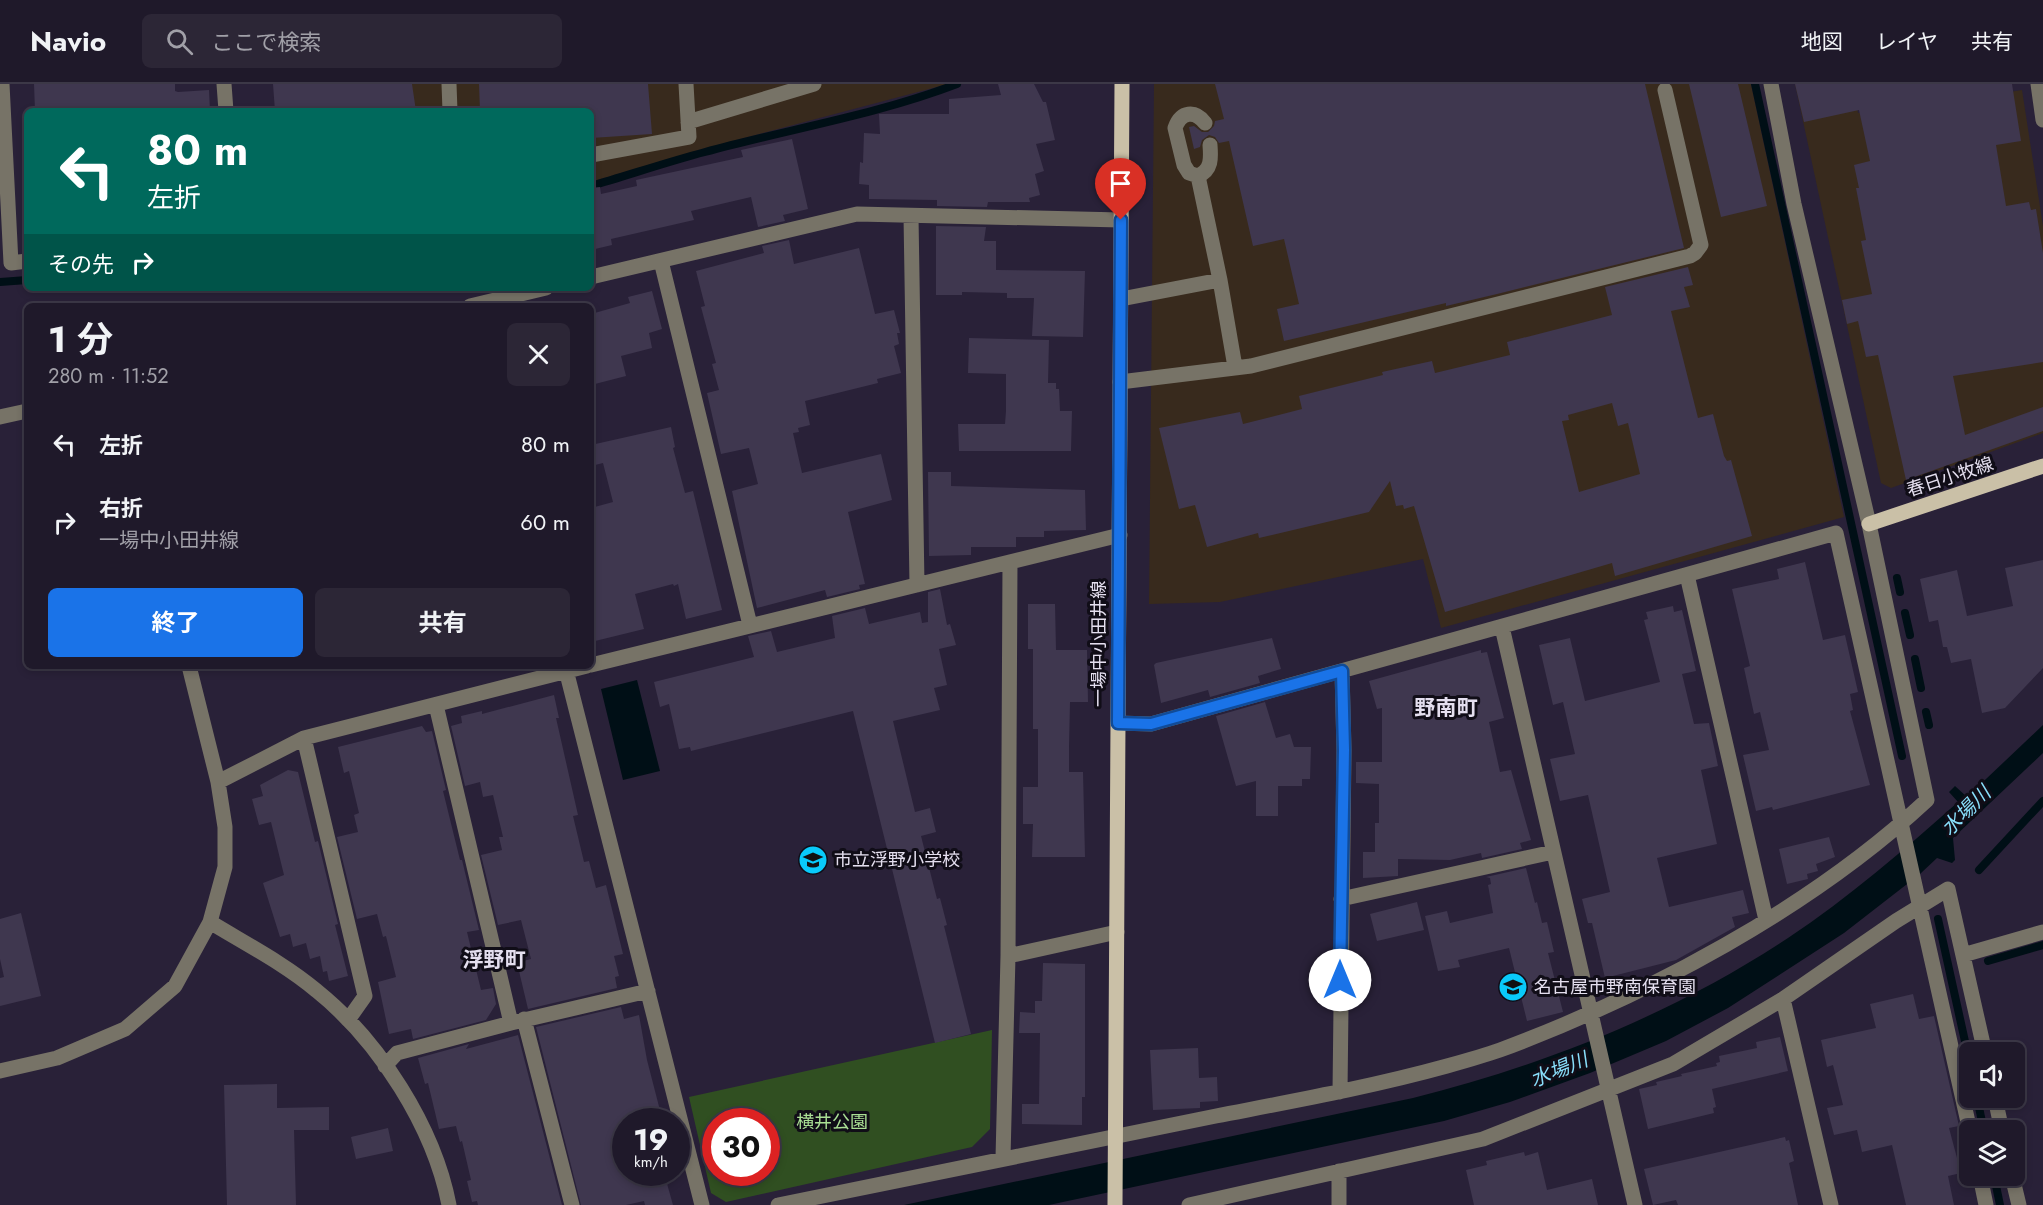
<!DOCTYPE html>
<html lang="ja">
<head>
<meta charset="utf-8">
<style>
	body { margin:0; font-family:Jost,"Noto Sans JP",sans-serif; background:#2c2636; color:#f1f3f6; height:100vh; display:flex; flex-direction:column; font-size:22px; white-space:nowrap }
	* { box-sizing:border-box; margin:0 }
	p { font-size:20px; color:#a1a0a8 }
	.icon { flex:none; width:33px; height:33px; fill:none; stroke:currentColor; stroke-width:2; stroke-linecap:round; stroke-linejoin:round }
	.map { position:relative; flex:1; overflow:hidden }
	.details { position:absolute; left:24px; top:219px; width:570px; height:366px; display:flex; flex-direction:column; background:#1f192a; border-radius:9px; box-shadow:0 3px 9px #0003,0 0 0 2px #3c3847 }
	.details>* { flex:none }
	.hud { position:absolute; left:24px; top:24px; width:570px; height:183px; border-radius:9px; box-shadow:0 3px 9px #0003,0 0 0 2px #3c3847; background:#00695c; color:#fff; overflow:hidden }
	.fabs { position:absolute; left:1959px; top:958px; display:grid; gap:12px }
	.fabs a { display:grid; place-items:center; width:66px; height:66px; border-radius:9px; background:#1f192a; box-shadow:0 3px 9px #0003,0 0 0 2px #3c3847; font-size:30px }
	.speed { position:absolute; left:612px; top:1024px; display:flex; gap:12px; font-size:30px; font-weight:700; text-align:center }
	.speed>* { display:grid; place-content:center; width:78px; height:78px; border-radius:50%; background:#1f192a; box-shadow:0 3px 9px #0003,0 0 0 2px #3c3847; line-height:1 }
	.speed small { font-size:15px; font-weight:400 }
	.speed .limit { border:9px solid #d22; background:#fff; color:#111 }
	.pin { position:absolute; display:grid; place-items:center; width:51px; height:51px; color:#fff; margin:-62px -26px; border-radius:50% 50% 50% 0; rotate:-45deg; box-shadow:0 0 6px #0007 }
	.pin .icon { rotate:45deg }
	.me { position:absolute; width:66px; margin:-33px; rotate:0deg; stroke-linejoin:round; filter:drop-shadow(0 0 4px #0008) }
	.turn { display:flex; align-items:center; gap:21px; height:126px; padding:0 24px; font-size:27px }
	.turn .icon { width:78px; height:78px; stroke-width:2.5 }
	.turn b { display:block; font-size:42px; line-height:51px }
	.then { display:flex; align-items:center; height:57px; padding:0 24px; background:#0003; gap:12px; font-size:22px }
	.round { display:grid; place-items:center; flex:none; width:63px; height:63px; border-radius:9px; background:#2c2636 }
	.summary { display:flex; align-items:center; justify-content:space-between; height:102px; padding:0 24px }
	h1 { font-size:36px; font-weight:700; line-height:45px }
	.button { display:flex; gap:12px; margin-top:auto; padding:12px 24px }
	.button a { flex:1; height:69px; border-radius:9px; background:#1a73e8; color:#fff; font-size:24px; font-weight:700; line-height:69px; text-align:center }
	.button a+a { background:#2c2636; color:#f1f3f6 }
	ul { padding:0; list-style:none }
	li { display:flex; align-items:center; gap:18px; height:78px; padding:0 24px }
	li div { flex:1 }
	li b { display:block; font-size:22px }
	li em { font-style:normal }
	header { display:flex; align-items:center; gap:36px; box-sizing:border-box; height:84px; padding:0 30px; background:#1f192a; border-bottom:2px solid #3c3847 }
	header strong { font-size:28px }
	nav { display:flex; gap:33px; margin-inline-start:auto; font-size:21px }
	.search { width:420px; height:54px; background:#2c2636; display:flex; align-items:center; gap:15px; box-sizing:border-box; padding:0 21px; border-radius:9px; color:#a1a0a8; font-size:22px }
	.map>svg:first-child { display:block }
</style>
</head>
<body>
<header>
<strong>Navio</strong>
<div class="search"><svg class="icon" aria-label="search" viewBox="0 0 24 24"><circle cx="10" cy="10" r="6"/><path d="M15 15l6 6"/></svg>ここで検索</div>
<nav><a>地図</a><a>レイヤ</a><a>共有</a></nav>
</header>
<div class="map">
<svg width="2043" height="1121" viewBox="0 0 2043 1121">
	<rect width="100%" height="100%" fill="#292138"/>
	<path fill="#382a1d" d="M 346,0 L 948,0 L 703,65 L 591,98 L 591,27 L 350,27 Z
		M 1154,0 L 1751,0 L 1844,433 L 1441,544 L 1423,475 L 1220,518 L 1149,520 Z
		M 1795,0 L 1852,0 L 1858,29 L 1914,17 L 1916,23 L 2022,6 L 2043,142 L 2043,349 L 1891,404 L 1881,399 Z"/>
	<path fill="#304f21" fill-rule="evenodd" d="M 992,946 L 990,1045 L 972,1063 L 726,1118 L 711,1109 L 689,1013 ZM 716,1038 L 766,1038 L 766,1089 L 716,1089 Z"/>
	<path fill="#000f16" d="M 637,596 L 660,687 L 623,696 L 601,605 Z
		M 2043,641 L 2043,669 L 1953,754 L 1955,776 L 1952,779 L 1937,774 L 1920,790 L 1844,849 L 1728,924 L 1666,957 L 1590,989 L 1510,1018 L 1444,1037 L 1049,1121 L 904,1121 L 1413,1014 C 1545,981 1673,930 1788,854 C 1848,814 1904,766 1958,718 L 1949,708 L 1955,702 L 1967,713 Z"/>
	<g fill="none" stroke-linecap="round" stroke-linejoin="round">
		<path stroke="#000f16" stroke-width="8" d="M 1755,0 L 1902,672
			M 591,102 C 629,91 667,78 705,68 C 789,45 876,31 957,0
			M 0,198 L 27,196
			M 1897,494 L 1900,508
			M 1905,529 L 1910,551
			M 1915,575 L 1921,604
			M 1926,628 L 1929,641
			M 1979,786 L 2043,717
			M 1938,835 L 1970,980
			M 1988,877 L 2043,861
			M 1977,1014 L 1984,1047
			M 1994,1092 L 2000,1121"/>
	</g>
	<path fill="#3f374f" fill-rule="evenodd" d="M 34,0 L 175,0 L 175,7 L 178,8 L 209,6 L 210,27 L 119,27 L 118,25 L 35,27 Z
		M 273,0 L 412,0 L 416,27 L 275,27 Z
		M 479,0 L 648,0 L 652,50 L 591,54 L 591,27 L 480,27 Z
		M 998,0 L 1034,0 L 1043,18 L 1046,18 L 1055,56 L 1036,60 L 1044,87 L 1035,90 L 1040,111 L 1029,114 L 1030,118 L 988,118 L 987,123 L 937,122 L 937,116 L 869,115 L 869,101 L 859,100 L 860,78 L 863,79 L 864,49 L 880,50 L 879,30 L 949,30 L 949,15 L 1001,11 Z
		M 1215,0 L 1645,0 L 1684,164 L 1497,210 L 1446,222 L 1446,219 L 1284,257 L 1277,225 L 1299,220 L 1284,155 L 1253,162 L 1229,57 L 1219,59 L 1215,53 L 1209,51 L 1202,56 L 1200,63 L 1194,65 L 1189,43 L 1194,42 L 1202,48 L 1208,48 L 1214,42 L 1215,37 L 1224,35 Z
		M 1689,0 L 1738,0 L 1767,122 L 1721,133 Z
		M 1795,0 L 2012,0 L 2021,57 L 1996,61 L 2006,122 L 2029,118 L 2031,126 L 2036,125 L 2043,169 L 2043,278 L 1953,292 L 1965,351 L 2043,323 L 2043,347 L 1906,396 L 1878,271 L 1866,273 L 1858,237 L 1847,240 L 1842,216 L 1872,210 L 1861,157 L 1866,156 L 1856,104 L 1859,104 L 1854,81 L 1870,77 L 1859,26 L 1804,38 Z
		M 792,55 L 808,125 L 783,131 L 785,137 L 758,143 L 751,113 L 691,127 L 694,136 L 611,155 L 612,161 L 591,166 L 591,104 L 600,103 L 601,110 L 637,102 L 636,96 L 743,73 L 741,66 Z
		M 936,142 L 986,143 L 984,157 L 996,157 L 996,186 L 1085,187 L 1083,253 L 1032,252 L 1034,214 L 1007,214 L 1007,209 L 962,208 L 962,211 L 936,211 Z
		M 789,156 L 794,180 L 859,164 L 875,230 L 894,226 L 900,249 L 897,249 L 899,260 L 894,262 L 901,289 L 877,295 L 878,299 L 805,317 L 810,341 L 798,344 L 799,348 L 793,349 L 802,389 L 881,370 L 892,416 L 848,428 L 865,500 L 859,501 L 860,505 L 827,513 L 825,506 L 757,524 L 732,407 L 758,400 L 749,364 L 721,370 L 707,309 L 719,306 L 712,280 L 716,279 L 701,223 L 705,222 L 696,187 L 764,169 L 762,162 Z
		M 1688,183 L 1693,201 L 1684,203 L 1690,223 L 1671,227 L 1698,334 L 1713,330 L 1724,372 L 1727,377 L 1731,376 L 1752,452 L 1615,492 L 1612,479 L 1445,528 L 1414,422 L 1404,425 L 1403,421 L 1396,422 L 1390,397 L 1369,428 L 1259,454 L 1258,449 L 1207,463 L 1195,421 L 1179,425 L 1159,344 L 1240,328 L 1243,340 L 1302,325 L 1299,312 L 1383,291 L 1382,288 L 1432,277 L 1435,289 L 1510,271 L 1507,258 L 1612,231 L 1605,203 ZM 1612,319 L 1618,342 L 1628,339 L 1640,390 L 1579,408 L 1562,337 L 1569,336 L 1568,331 Z
		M 652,207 L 662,245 L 649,249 L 652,264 L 621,272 L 626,292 L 591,301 L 591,230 L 630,219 L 628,213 Z
		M 969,254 L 1049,256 L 1048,299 L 1056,299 L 1056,305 L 1059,305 L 1060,327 L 1072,327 L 1071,367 L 959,367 L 958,340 L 1005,340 L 1006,327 L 1006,290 L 968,289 Z
		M 671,343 L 675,363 L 673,364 L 685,409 L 693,407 L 722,526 L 686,535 L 678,500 L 674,502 L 673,500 L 635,510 L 644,545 L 591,558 L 591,424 L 613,418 L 603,379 L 591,382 L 591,361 Z
		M 928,388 L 951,388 L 951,402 L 1085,406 L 1086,446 L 1044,447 L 1044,453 L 1016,453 L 1016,463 L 971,463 L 971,471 L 929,472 Z
		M 2043,476 L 2043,584 L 2005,624 L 1982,629 L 1971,575 L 1951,579 L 1947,563 L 1943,563 L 1938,536 L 1929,538 L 1920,495 L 1957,486 L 1967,532 L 2013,522 L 2005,484 Z
		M 1805,478 L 1823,556 L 1845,551 L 1858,608 L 1850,610 L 1853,626 L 1850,627 L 1870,701 L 1773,726 L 1772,723 L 1756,727 L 1743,671 L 1769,666 L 1760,628 L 1754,630 L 1744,584 L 1750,582 L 1732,505 L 1779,495 L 1777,485 Z
		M 940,505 L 947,541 L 950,540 L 956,561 L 939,565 L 947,601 L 934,604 L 940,626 L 893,637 L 915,728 L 930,724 L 936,748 L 921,752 L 937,815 L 940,814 L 947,841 L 944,842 L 971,950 L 935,959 L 853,627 L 691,667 L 690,663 L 679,665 L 669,620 L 660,623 L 654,598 L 754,573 L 748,552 L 771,547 L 777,568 L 835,554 L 832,532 L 865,524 L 869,540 L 920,528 L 922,539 L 928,538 L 928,508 Z
		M 1028,520 L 1055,520 L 1056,566 L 1087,566 L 1088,618 L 1070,618 L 1069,663 L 1069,688 L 1083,688 L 1085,773 L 1032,773 L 1033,740 L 1023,740 L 1023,703 L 1038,703 L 1038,645 L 1033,645 L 1033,565 L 1028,565 Z
		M 1673,522 L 1674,528 L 1682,526 L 1696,587 L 1682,590 L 1694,640 L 1709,639 L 1718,682 L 1701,686 L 1717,760 L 1657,774 L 1669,823 L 1743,806 L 1749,829 L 1732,833 L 1735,843 L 1676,876 L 1605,894 L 1592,839 L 1588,839 L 1582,815 L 1610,808 L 1588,711 L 1560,717 L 1550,675 L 1575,670 L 1563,618 L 1553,621 L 1539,561 L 1570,554 L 1585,617 L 1660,598 L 1644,536 L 1648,535 L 1646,528 Z
		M 1272,554 L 1281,585 L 1258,592 L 1260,599 L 1210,613 L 1208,606 L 1161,619 L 1154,581 L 1156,579 Z
		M 1481,566 L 1481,569 L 1487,568 L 1504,634 L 1489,638 L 1500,688 L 1511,686 L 1531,756 L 1520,759 L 1522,765 L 1482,774 L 1481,769 L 1450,776 L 1398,775 L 1398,792 L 1363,794 L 1363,768 L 1375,768 L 1375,739 L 1379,739 L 1379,700 L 1356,699 L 1356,678 L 1382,678 L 1382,624 L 1377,625 L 1369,597 Z
		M 554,611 L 559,634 L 556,634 L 578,731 L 573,732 L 584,778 L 589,777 L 596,804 L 606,801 L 623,870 L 614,872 L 619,892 L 615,893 L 617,904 L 528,925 L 519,887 L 519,878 L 531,875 L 521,836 L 498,841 L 481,771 L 502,766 L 499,753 L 503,753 L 493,711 L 483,713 L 480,698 L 465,702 L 451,642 L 462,639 L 461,632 L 482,627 L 482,630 Z
		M 1265,618 L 1276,654 L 1290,650 L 1294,663 L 1311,663 L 1310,695 L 1302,695 L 1302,702 L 1278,702 L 1278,732 L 1256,732 L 1256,697 L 1236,702 L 1216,632 Z
		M 422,642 L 426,648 L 432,647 L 446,706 L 443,707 L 460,776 L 462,776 L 479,846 L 467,848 L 481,906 L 493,904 L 496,920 L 486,936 L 413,955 L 411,945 L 389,950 L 378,898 L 396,893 L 386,852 L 383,853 L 377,830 L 357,835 L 337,753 L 358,748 L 354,731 L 359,729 L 349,687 L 344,689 L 338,663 Z
		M 288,686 L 298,688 L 315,758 L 318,757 L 338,840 L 335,841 L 348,892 L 329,897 L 327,887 L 323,888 L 320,872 L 310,875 L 306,859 L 293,863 L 290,850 L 280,853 L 263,799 L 284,791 L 271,738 L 259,741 L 252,715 L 263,712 L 260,701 Z
		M 1829,753 L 1835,773 L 1816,780 L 1818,787 L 1807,790 L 1808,795 L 1787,800 L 1779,765 Z
		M 1526,784 L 1535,819 L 1537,818 L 1542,839 L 1547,838 L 1554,868 L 1548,869 L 1563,928 L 1527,937 L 1509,864 L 1458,876 L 1460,883 L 1438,887 L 1425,832 L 1447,827 L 1450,839 L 1493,829 L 1488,801 L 1491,800 L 1490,794 L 1486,793 Z
		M 1417,818 L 1424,846 L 1377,857 L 1370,830 Z
		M 21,829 L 41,912 L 0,922 L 0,894 L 4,893 L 0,875 L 0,835 Z
		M 1043,879 L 1085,880 L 1085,1013 L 1082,1013 L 1082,1041 L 1022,1040 L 1022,1020 L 1039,1020 L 1040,949 L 1019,949 L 1020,928 L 1035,929 L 1035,917 L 1042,917 Z
		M 1913,910 L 1919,935 L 1934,932 L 1959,1042 L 1949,1044 L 1961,1089 L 1948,1092 L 1954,1121 L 1906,1121 L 1892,1061 L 1862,1068 L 1857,1046 L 1834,1051 L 1827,1024 L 1843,1021 L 1833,981 L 1827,983 L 1821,956 L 1876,944 L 1870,920 Z
		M 621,923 L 624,935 L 639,931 L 647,976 L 663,1038 L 626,1038 L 626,1089 L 664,1089 L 673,1121 L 645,1121 L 644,1117 L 626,1121 L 581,1121 L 536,943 Z
		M 518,951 L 562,1121 L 478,1121 L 477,1117 L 472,1118 L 467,1097 L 471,1096 L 462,1057 L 460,1058 L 456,1042 L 439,1045 L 428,999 L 425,1000 L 418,974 L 469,960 L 466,965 Z
		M 1780,953 L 1788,987 L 1712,1005 L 1716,1023 L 1713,1024 L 1714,1029 L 1648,1045 L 1639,1005 L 1657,1001 L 1656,998 L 1682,992 L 1681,990 L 1717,982 L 1716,979 L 1720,978 L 1719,972 L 1757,964 L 1756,958 Z
		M 1198,964 L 1199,994 L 1217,993 L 1218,1017 L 1200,1018 L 1200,1024 L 1153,1026 L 1150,966 Z
		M 277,1000 L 277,1024 L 329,1023 L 329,1046 L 294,1046 L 296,1121 L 227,1121 L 224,1001 Z
		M 388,1044 L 393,1067 L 356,1075 L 351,1053 Z
		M 1785,1053 L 1786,1057 L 1789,1056 L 1794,1077 L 1789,1079 L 1798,1121 L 1678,1121 L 1676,1116 L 1653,1121 L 1644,1085 Z
		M 1524,1068 L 1525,1072 L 1538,1068 L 1547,1106 L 1592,1095 L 1598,1121 L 1474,1121 L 1466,1086 L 1487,1081 L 1486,1077 Z"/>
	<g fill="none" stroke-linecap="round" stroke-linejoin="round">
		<path stroke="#777367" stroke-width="15" d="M 2,0 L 11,179 L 27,177
			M 224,0 L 226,27
			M 449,0 L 450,27
			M 2038,0 L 2043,36
			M 688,38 L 814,0
			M 1205,39 C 1195,26 1181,27 1175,44 L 1184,81 L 1189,89 L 1198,92 L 1220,196 L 1235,283
			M 591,71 L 689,53 L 686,0
			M 1198,92 C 1212,86 1211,74 1210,61
			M 911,132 L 917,501
			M 661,177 L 750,541
			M 591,193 L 857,130 L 1121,136
			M 1121,215 L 1220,196
			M 470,222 L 546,204
			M 1120,298 L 1251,282 L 1690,172 L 1695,169 L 1701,161 L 1665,6
			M 0,333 L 27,327
			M 1687,491 L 1766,836
			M 1502,543 L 1635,1121
			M 591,581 L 1120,451
			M 565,582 L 702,1121
			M 436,621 L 511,939
			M 1118,639 L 1151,640 L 1836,449 L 1970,1047
			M 304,654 L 365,912 L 348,936
			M 218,698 L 304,654 L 587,582
			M 1341,815 L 1553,768
			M 210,838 C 246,860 285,880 317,907 C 379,957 434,1043 449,1121
			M 1963,871 L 2043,848
			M 1008,872 L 1117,848
			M 1783,915 L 1831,1121
			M 524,935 L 572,1121
			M 385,982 L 397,969 L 511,939 L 648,907
			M 0,987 L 57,974 L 125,945 L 175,902 L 210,838 L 225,783 L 225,743 L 218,698 L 189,582
			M 1340,1008 L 1344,666 L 1342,587
			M 1995,1014 L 2002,1047
			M 1003,1074 L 1008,872 L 1010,478
			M 1980,1092 L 1986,1121
			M 2012,1092 L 2019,1121
			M 778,1121 C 924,1091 1070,1061 1216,1032 C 1293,1017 1371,1003 1447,982 C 1465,977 1483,972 1500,966 C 1648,911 1811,824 1927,716 L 1869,440 L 1794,120 L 1771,0
			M 1189,1121 L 1483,1055 L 1673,980 L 1783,915 L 1896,837 L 1948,805 L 1985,969
			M 1339,1121 L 1339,1087"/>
		<path stroke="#cac0a7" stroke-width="15" d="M 1869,440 L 2043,382
			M 1115,1121 L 1122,0"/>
	</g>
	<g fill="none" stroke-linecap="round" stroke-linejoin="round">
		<g stroke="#114b97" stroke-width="15">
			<path id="route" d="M 1121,136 L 1118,639 L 1151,640 L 1342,587 L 1344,666 L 1340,896"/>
		</g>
		<use href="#route" stroke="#1a73e8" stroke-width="10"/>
	</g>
	<defs>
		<g id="school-disc" transform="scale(1.5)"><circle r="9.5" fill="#09cafa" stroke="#100d17"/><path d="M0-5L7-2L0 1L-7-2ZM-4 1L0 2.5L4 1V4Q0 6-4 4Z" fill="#111"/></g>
	</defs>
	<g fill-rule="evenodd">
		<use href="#school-disc" x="813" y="776"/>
		<use href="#school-disc" x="1513" y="903"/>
	</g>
	<g text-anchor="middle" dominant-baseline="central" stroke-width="6" stroke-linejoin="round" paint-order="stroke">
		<g font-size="18" fill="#e4dfef" stroke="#100d17">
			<text transform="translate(1950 393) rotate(-18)">春日小牧線</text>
			<text transform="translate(1099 560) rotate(-90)">一場中小田井線</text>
		</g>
		<g font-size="18" fill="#e4dfef" stroke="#100d17" text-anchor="start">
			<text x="834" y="776">市立浮野小学校</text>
			<text x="1534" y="903">名古屋市野南保育園</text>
		</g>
		<g font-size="18" fill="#aadf94" stroke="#100d17">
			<text x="832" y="1038">横井公園</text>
		</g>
		<g font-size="20" font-style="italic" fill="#88defa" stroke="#100d17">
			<text transform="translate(1966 727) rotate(-45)">水場川</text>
			<text transform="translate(1559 986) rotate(-22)">水場川</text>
		</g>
		<g font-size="21" font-weight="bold" fill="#e4dfef" stroke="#100d17">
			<text x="1446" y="624">野南町</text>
			<text x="494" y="876">浮野町</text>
		</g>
	</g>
</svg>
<div class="fabs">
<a><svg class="icon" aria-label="sound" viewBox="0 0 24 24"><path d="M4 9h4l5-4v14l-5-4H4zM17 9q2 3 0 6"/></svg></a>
<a><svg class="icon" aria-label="layers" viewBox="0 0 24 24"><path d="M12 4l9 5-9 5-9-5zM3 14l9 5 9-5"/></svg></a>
</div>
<div class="speed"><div>19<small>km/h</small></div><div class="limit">30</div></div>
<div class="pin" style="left:1121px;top:136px;background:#d93025"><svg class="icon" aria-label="arrive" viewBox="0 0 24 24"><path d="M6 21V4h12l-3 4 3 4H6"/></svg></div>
<svg class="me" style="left:1340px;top:896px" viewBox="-20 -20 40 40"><circle r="19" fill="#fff"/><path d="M0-13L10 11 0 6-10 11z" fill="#1a73e8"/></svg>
<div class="hud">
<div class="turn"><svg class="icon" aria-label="left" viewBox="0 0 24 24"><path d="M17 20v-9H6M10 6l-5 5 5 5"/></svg><div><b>80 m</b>左折</div></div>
<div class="then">その先<svg class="icon" aria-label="right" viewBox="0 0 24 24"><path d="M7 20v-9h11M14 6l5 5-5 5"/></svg></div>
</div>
<section class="details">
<div class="summary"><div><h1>1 分</h1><p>280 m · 11:52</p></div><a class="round"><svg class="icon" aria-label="close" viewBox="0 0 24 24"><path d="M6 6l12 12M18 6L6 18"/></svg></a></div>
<ul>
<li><svg class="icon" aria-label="left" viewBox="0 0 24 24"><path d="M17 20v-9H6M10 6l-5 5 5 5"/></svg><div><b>左折</b></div><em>80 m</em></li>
<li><svg class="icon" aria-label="right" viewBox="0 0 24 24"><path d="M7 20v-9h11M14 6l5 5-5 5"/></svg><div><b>右折</b><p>一場中小田井線</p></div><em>60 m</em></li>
</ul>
<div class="button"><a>終了</a><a>共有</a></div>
</section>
</div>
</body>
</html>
